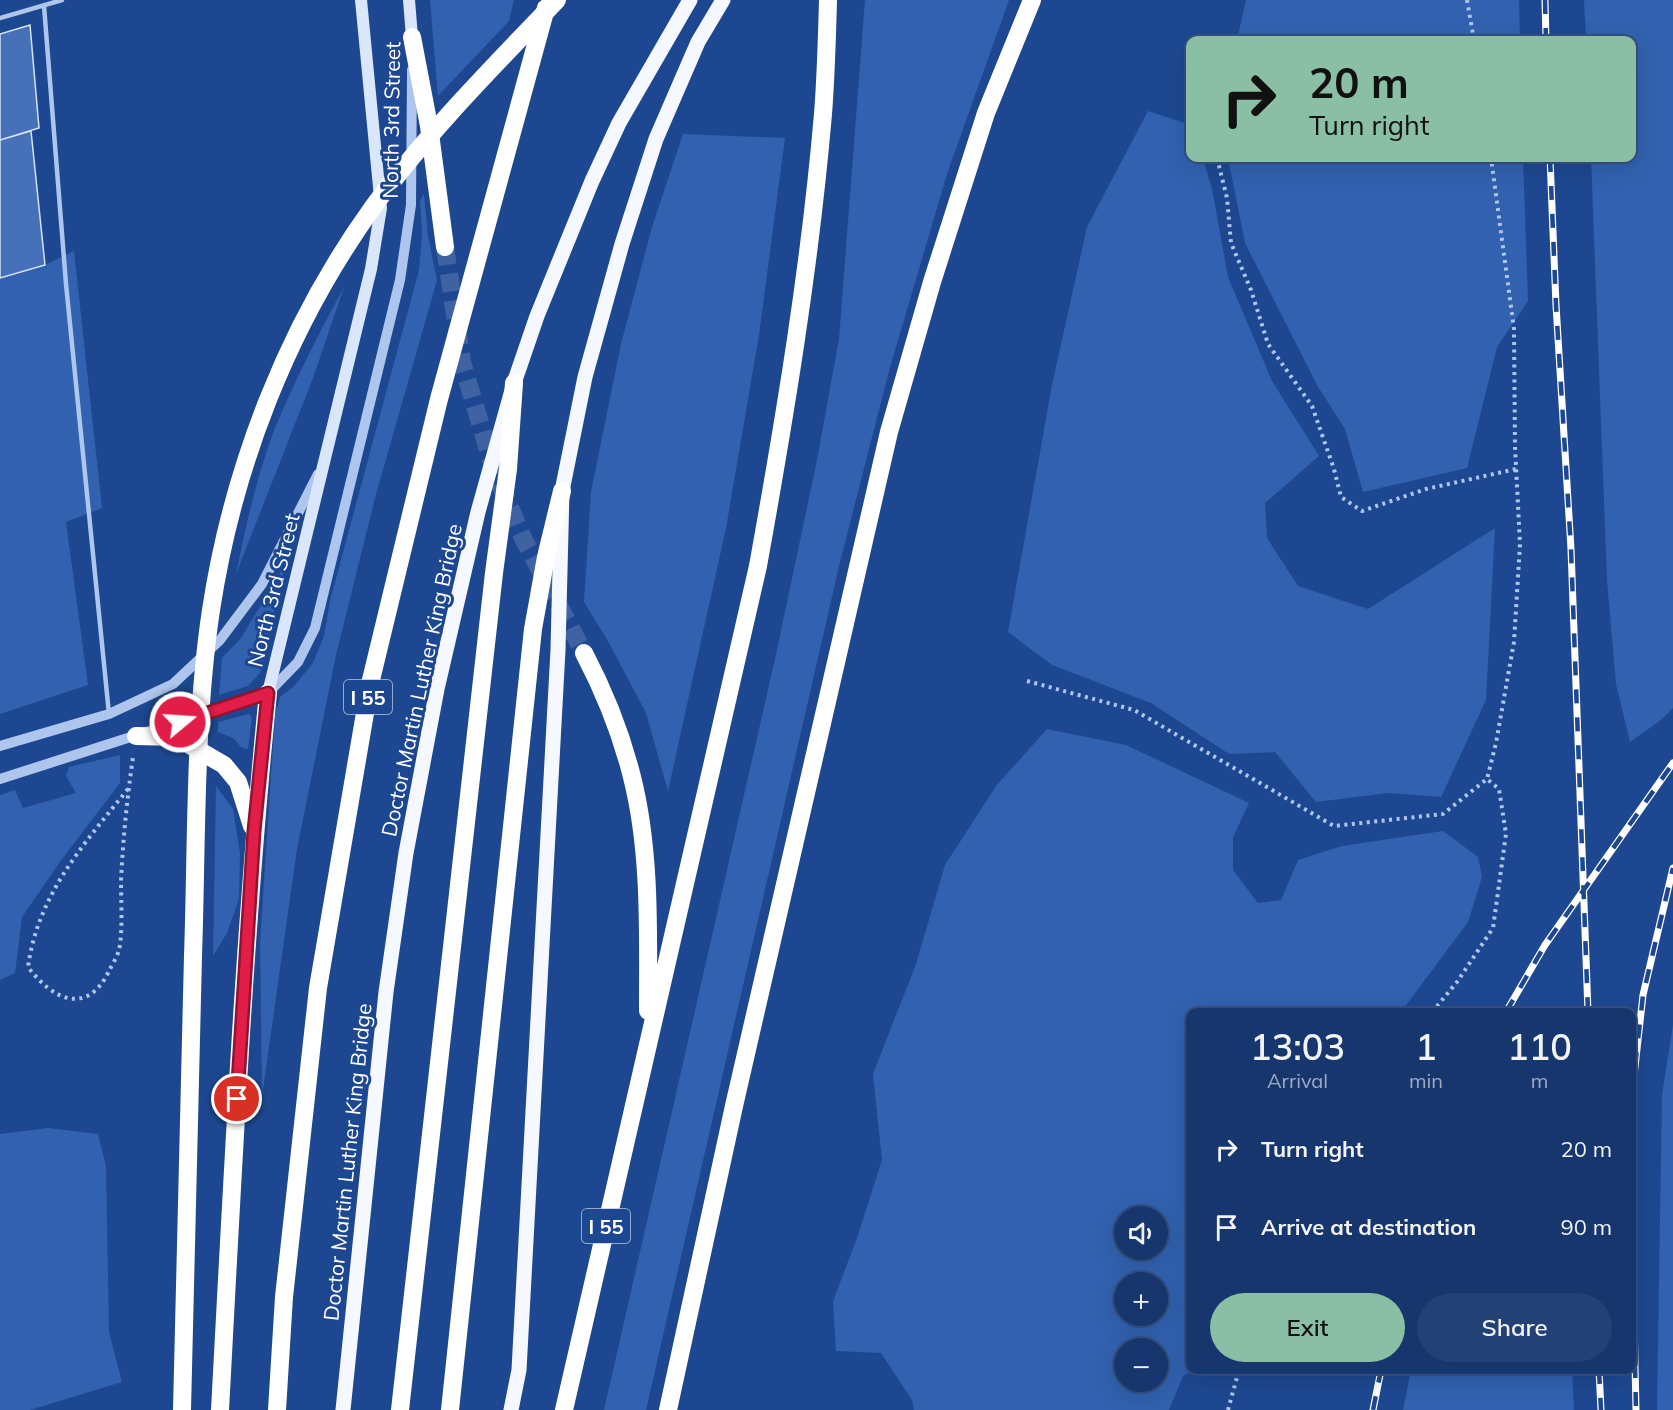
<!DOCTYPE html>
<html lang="en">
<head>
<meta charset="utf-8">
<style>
	body { margin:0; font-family:Mulish,sans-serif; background:#234175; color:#f1f3f6; height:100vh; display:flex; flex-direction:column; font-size:22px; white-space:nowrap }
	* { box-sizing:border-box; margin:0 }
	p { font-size:20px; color:#9eabc2 }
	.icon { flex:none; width:33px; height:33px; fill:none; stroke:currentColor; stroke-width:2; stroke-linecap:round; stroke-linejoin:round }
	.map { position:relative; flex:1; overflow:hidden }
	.details { position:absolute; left:1186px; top:1008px; width:450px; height:366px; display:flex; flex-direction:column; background:#16366d; border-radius:12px; box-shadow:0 6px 24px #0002,0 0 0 2px #355080 }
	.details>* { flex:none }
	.hud { position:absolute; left:1186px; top:36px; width:450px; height:126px; border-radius:12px; box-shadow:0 6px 24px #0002,0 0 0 2px #355080; background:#8abfa5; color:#111; overflow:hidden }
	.controls { position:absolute; left:1114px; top:1206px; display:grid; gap:12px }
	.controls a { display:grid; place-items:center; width:54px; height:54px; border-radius:50%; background:#16366d; box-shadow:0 6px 24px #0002,0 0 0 2px #355080; font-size:30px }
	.pin { position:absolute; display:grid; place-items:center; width:51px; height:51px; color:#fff; margin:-26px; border:3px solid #fff; border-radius:50%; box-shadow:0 2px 6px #0007 }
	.me { position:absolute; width:66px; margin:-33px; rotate:72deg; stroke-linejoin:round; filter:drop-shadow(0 0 4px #0008) }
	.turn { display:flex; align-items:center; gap:21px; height:126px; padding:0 24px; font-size:27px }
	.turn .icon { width:78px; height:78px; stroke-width:2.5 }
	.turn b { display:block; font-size:42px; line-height:51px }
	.eta { display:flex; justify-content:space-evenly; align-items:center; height:102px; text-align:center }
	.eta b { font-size:36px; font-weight:600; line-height:42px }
	.action { display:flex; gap:12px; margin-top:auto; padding:12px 24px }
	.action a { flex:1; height:69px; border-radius:36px; background:#8abfa5; color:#111; font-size:24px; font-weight:600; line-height:69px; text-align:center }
	.action a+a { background:#234175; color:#f1f3f6 }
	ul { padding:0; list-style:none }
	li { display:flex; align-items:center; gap:18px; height:78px; padding:0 24px }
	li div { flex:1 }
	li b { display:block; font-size:22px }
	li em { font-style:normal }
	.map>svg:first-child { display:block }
</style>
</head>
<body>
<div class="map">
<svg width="1673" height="1410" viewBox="0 0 1673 1410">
	<rect width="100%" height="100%" fill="#1d4891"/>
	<path fill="#3161af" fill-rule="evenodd" d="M 430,0 L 514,0 L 509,21 L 438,96 Z
		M 865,0 L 1009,0 L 947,174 L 889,371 L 839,566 L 646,1410 L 604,1410 L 775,659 L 817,460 L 839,339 Z
		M 1246,0 L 1519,0 L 1520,40 L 1237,40 Z
		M 1584,0 L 1673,0 L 1673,708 L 1661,720 L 1630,742 L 1616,684 L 1607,581 L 1591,158 L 1632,158 L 1632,40 L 1586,40 Z
		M 1148,111 L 1191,125 L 1191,158 L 1203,158 L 1212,189 L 1228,277 L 1272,381 L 1319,456 L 1265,503 L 1267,538 L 1298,586 L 1368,609 L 1495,528 L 1486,700 L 1441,797 L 1388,793 L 1316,802 L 1275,752 L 1229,754 L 1151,703 L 1052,665 L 1008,632 L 1052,385 L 1087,227 Z
		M 683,134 L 785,138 L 759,335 L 726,528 L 668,791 L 646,713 L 608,641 L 584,602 L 591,492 L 621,344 L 652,227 Z
		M 1228,158 L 1523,158 L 1528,301 L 1497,347 L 1467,468 L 1363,492 L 1345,429 L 1318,387 L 1245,243 Z
		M 424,194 L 428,236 L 437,280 L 375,498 L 336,655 L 297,849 L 262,1096 L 260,942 L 275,716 L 280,697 L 293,687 L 313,663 L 324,636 L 330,601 L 419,270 L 422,233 L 420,200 Z
		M 74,251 L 102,508 L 66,522 L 88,685 L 0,714 L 0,278 L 45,265 Z
		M 344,287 L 313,378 L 236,574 C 246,525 257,475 275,428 C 295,380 319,333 344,287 Z
		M 285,565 L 260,673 L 248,686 L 219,695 L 222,658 L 241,638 Z
		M 249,714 L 252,718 L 248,749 L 242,748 L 233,738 L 218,732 L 218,722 Z
		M 1047,729 L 1126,745 L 1249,803 L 1233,837 L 1233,870 L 1258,903 L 1281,900 L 1298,860 L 1342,846 L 1443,831 L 1478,857 L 1482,877 L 1468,922 L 1401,1012 L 1191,1012 L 1191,1370 L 1194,1370 L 1183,1376 L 1169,1410 L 914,1410 L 912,1400 L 881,1353 L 836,1351 L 833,1301 L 857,1238 L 882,1160 L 873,1074 L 916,964 L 945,865 L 996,786 ZM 1125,1216 L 1158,1216 L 1158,1250 L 1125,1250 ZM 1125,1282 L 1158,1282 L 1158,1316 L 1125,1316 ZM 1125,1348 L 1158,1348 L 1158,1382 L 1125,1382 Z
		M 120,755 L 120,783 L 62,859 L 22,917 L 15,973 L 0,980 L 0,795 L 15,790 L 23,808 L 76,793 L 66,776 L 69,767 Z
		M 216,786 L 233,809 L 240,853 L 239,899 L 227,933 L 213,956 Z
		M 1673,1025 L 1673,1410 L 1657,1410 L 1662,1095 Z
		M 48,1128 L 98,1134 L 106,1166 L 109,1332 L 122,1382 L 30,1410 L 0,1410 L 0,1134 Z
		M 1411,1370 L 1572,1370 L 1574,1410 L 1403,1410 Z"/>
	<path fill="#4671b9" stroke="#d4e2fa" stroke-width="1.5" d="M 30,25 L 39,128 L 0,140 L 0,34 Z
		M 31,131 L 45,265 L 0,278 L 0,140 Z"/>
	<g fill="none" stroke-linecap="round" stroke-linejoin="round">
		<path stroke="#3f63a2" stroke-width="18" stroke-dasharray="18 9" stroke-linecap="butt" d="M 445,247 L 462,362 L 494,470 L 523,538 L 584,653"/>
		<path stroke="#aec6ee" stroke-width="4" stroke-dasharray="3 4.5" stroke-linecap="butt" d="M 1467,0 L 1474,40
			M 1217,158 L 1227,198 L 1231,243 L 1251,290 L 1268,344 L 1312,406 L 1334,469 L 1341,497 L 1362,511 L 1426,489 L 1516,469
			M 1027,681 L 1134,710 L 1334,826 L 1443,814 L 1487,779 L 1496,743 L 1514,642 L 1520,544 L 1515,447 L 1514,329 L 1491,158
			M 128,789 C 84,844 38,894 28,967 C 52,999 87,1017 109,971 C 112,965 117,957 119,950 C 123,933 121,900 121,881 C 123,839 127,799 133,757
			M 1432,1012 L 1457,982 L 1493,928 L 1506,834 L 1499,789 L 1487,779
			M 1228,1410 L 1239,1370"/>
		<path stroke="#aec6ee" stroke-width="4.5" d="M 44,6 L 66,284 L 109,714
			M 0,18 L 62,0"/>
		<path stroke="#aec6ee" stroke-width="10" d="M 0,746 L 109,714 L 173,684 L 220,640 L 262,584 L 318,474
			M 0,779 L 268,693 L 298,662 L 315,628 L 400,280 L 411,205 L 412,70"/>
		<path stroke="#dae6fa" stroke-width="12" d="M 409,0 L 412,37
			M 268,693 L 371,269 L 381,208 L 361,0"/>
		<path stroke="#f5f8ff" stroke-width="15" d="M 343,1410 L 386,992 L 406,853 L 437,689 L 478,512 L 514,383 L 537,316 L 592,181 L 619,123 L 690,0
			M 511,1410 L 519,1370 L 558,650 L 562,491 L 585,377 L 622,244 L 656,139 L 698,42 L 723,0"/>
		<path stroke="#fff" stroke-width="18" d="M 412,37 L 429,126 L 445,247
			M 584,653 C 605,693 621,733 632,777 C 651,852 648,934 648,1011
			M 136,736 L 176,737 L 224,765 L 238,782 L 252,826
			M 182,1410 L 193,956
			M 220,1410 C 233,1171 244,932 268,693
			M 277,1410 L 284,1297 L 318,988 L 370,684 L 439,399 L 546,8
			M 400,1410 L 494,573 L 508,469 L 514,383
			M 450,1410 L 533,629 L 546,557 L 562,491
			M 564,1410 L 758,566 C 785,416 810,266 823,114 C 826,76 827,38 828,0
			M 668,1410 L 734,1106 L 889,432 L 932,282 L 986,113 L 1032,0"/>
		<g stroke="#fff" stroke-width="7">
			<path id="rail" d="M 1545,0 L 1546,40
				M 1550,158 L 1556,305 L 1571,549 L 1588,1012
				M 1506,1012 L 1545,945 L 1673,763
				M 1632,1094 L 1643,995 L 1673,868
				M 1632,1224 L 1636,1410
				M 1599,1370 L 1601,1410
				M 1373,1410 L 1381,1370"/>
		</g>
		<use href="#rail" stroke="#1d4891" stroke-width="4.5" stroke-dasharray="14" stroke-linecap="butt"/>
		<path stroke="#fff" stroke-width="18" d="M 193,956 C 197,841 194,723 211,610 C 233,466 288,325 373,207 C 428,132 493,67 557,0"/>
	</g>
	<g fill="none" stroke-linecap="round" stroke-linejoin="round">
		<g stroke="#92132f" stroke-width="15">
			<path id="route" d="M 180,722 L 268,693 L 254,831 L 237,1099"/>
		</g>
		<use href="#route" stroke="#e11d48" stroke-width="10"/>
	</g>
	<g text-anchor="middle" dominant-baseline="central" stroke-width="6" stroke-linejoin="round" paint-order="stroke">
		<g fill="#1d4891" stroke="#bbc8de" stroke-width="1.5">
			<rect x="344" y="680" width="48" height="34" rx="4.5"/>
			<rect x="582" y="1209" width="48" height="34" rx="4.5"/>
		</g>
		<g font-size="20" font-weight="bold" fill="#fff">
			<text x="368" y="697">I 55</text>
			<text x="606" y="1226">I 55</text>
		</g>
		<g font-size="21" fill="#fff" stroke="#1d4891">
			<text transform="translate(391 120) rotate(-89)">North 3rd Street</text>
			<text transform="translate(273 590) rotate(-76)">North 3rd Street</text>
			<text transform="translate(421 680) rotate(-78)">Doctor Martin Luther King Bridge</text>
			<text transform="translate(347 1162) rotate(-84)">Doctor Martin Luther King Bridge</text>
		</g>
	</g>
</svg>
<div class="controls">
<a><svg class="icon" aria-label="sound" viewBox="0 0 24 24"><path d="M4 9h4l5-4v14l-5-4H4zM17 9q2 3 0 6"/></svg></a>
<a>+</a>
<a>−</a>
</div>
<div class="pin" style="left:237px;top:1099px;background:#d93025"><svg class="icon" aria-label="arrive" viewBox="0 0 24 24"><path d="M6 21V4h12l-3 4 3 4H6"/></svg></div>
<svg class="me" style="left:180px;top:722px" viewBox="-20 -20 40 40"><circle r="17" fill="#e11d48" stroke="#fff" stroke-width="3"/><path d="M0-11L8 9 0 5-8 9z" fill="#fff"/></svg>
<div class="hud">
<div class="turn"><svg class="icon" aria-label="right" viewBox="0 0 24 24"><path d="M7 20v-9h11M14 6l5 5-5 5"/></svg><div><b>20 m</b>Turn right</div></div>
</div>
<section class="details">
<div class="eta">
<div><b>13:03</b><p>Arrival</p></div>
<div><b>1</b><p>min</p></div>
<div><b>110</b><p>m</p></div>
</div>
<ul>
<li><svg class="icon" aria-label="right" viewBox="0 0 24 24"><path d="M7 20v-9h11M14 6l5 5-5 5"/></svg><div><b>Turn right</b></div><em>20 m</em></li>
<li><svg class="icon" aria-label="arrive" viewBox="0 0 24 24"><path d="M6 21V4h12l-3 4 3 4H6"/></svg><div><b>Arrive at destination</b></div><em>90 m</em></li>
</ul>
<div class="action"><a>Exit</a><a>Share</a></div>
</section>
</div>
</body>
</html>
